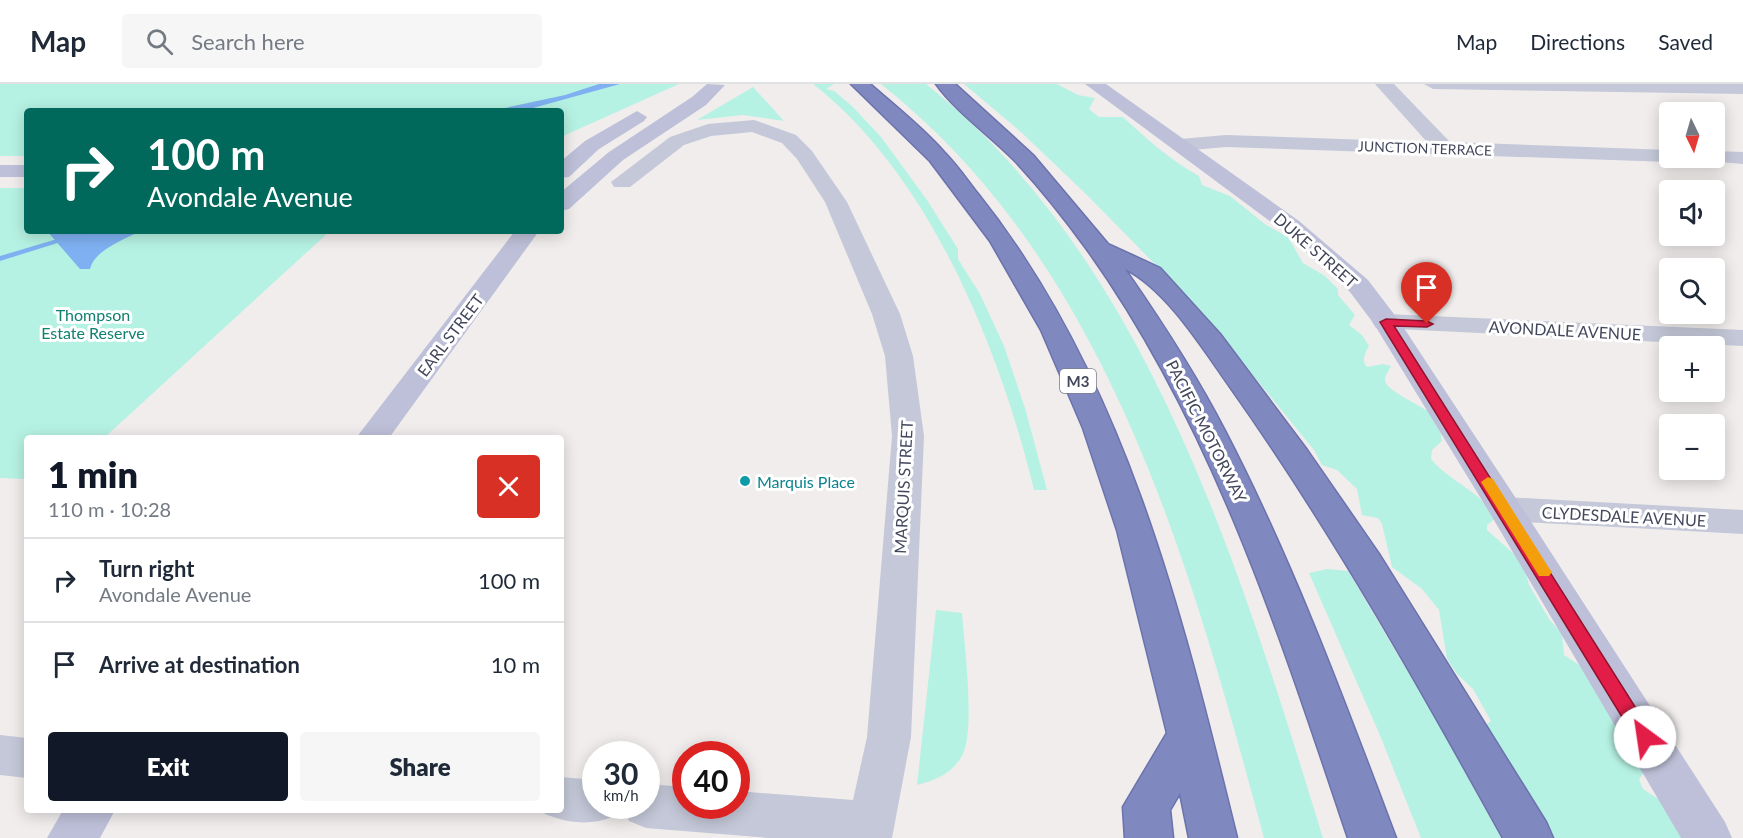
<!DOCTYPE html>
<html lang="en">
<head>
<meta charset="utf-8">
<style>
	body { margin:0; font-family:Lato,sans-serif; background:#f6f6f7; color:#1f2937; height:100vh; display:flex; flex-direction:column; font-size:22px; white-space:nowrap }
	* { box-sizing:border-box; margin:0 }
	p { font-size:20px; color:#747a83 }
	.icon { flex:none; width:33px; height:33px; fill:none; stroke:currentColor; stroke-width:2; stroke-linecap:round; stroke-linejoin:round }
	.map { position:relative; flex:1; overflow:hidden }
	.details { position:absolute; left:24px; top:351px; width:540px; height:378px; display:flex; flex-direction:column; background:#fff; border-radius:6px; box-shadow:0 3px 15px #0003 }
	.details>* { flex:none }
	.hud { position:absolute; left:24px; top:24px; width:540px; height:126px; border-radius:6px; box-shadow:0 3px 15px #0003; background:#00695c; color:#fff; overflow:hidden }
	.needle { width:39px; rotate:175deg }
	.controls { position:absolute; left:1659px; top:18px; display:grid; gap:12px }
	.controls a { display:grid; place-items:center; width:66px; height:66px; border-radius:6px; background:#fff; box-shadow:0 3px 15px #0003; font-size:30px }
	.speed { position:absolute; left:582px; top:657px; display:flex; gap:12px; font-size:30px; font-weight:700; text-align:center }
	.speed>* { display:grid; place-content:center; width:78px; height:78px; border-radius:50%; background:#fff; box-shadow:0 3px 15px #0003; line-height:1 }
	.speed small { font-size:15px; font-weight:400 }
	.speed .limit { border:9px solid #d22; background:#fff; color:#111 }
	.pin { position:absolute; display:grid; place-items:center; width:51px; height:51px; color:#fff; margin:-62px -26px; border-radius:50% 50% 50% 0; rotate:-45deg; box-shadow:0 0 6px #0007 }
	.pin .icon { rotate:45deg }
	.me { position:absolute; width:66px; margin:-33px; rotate:329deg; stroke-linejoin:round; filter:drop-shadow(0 0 4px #0008) }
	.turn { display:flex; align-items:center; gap:21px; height:126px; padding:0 24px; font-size:27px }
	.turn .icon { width:78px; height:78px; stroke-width:2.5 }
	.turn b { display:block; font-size:42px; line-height:51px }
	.round { display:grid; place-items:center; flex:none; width:63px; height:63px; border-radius:6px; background:#f6f6f7 }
	.headline { display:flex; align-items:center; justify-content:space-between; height:102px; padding:0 24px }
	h1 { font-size:36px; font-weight:800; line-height:45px; color:#111827 }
	.action { display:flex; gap:12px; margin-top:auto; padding:12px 24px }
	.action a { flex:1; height:69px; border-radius:6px; background:#111827; color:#fff; font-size:24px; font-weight:800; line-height:69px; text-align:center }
	.action a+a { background:#f6f6f7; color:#1f2937 }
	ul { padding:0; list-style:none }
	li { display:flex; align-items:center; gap:18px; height:84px; padding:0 24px; border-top:2px solid #e0e1e3 }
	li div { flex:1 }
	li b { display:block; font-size:22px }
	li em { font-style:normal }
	header { display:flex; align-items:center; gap:36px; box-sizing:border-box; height:84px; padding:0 30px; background:#fff; border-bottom:2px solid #e0e1e3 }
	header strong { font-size:28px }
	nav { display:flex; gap:33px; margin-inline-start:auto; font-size:21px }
	.search { width:420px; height:54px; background:#f6f6f7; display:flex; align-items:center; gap:15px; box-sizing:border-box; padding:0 21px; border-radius:6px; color:#747a83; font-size:22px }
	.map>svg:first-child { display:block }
</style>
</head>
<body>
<header>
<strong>Map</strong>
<div class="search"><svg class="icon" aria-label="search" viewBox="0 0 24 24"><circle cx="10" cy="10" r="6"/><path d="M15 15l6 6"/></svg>Search here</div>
<nav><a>Map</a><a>Directions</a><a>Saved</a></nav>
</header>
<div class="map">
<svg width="1743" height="754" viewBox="0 0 1743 754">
	<rect width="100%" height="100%" fill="#f0edec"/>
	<path fill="#b6f2e3" d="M 0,0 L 679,0 L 561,53 L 561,27 L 27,27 L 27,72 L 0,72 Z
		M 813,0 L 834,0 L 826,5 L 834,7 L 852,22 L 881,53 L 927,116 L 958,165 L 958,175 L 980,210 L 1004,262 L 1025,324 L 1047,406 L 1034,406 C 1000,266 930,91 813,0 Z
		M 881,0 L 926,0 C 1150,177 1242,492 1323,754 L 1264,754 C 1191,484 1110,181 881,0 Z
		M 964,0 L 1057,0 L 1078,11 L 1095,14 L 1089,25 L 1099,33 L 1123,33 C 1148,56 1170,76 1199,92 L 1202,101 L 1230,112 L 1266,141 L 1288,153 L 1303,179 L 1325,192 L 1338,205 L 1338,211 L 1355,231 L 1349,241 L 1362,251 L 1369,262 C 1365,269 1361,276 1367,283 L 1383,280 L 1391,282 C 1389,286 1385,292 1385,295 C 1383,307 1429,324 1438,335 L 1442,357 L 1432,366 L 1431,375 C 1450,398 1482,408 1496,434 L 1487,441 L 1487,446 L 1514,470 L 1524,482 L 1529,501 L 1549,535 L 1562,550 L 1564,571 L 1606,599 L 1619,643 L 1616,649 L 1623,658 L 1635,665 L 1647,684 L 1639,695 L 1643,705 L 1703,744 L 1710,754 L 1552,754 L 1480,647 L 1491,637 L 1473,605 L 1457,590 L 1447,575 L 1439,526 L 1422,505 L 1392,483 L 1382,440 L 1378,434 L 1362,431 L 1357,405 L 1337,386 L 1322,381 L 1314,366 L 1199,225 L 1087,111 L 1022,49 Z
		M 753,3 L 784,37 L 743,31 L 697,36 Z
		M 0,104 L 27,104 L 27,147 L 330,147 L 104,354 L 27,354 L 27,395 L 0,394 Z
		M 1327,485 L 1348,487 L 1437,637 L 1501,754 L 1421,754 L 1379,649 L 1309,489 Z
		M 936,526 L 962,529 C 964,560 976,646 962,672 C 951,690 936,696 917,701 Z"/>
	<path fill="#7fb1f2" d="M 599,0 L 620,0 L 533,24 L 491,27 L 565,11 Z
		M 47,147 L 141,147 C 125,155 94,166 90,185 L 80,185 Z"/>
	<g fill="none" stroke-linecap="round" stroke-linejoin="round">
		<path fill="#7fb1f2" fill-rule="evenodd" d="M 84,147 L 96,147 L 0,177 L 0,172 Z"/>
		<g stroke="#6b72ac" stroke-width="3">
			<path id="highway" d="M 851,0 L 870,0 C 895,22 922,43 944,68 C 957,81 967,96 978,110 C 1125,294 1182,530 1237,754 L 1189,754 L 1180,709 L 1170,726 L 1173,754 L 1125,754 L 1123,723 L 1167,649 L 1117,446 L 1083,344 L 1041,246 L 990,157 L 930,77 Z
				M 936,0 L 955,0 L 1033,71 L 1108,160 L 1160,184 L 1220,250 L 1307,366 L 1379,470 L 1546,738 L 1553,754 L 1503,754 C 1418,600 1332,447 1230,303 C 1203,265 1167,206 1125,185 C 1161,237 1196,290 1225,347 C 1293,478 1344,616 1396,754 L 1348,754 C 1280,551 1212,339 1086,164 C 1065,135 1041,105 1017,79 C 993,54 955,27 936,0 Z"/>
		</g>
		<path fill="#c4c8d8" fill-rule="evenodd" d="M 1375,0 L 1394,0 L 1450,58 L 1670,66 L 1670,74 L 1679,74 L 1670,78 L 1226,63 L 1180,67 L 1173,65 L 1170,61 L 1173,57 L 1180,55 L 1226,51 L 1427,58 Z
			M 1424,0 L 1743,0 L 1743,10 L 1433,5 Z
			M 754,36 L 796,51 L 812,67 L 847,118 L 900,230 L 913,272 L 924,352 L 911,653 L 892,754 L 769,754 L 646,744 L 629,737 L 623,722 L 646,722 L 646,700 L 686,703 L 686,722 L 736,722 L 736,707 L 853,716 L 867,653 L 892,352 L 885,272 L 872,230 L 825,118 L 797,75 L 782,59 L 752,48 L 711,52 L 684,61 L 630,103 L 614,103 L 611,98 L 670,53 L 708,40 Z
			M 1714,67 L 1743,68 L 1743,80 L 1707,77 L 1704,74 L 1714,74 Z
			M 1386,230 L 1743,246 L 1743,262 L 1376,244 L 1372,238 L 1376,232 Z
			M 1505,413 L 1743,426 L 1743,450 L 1505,437 L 1493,434 L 1488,425 L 1493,416 Z
			M 0,651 L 27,654 L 27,694 L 0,691 Z
			M 561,693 L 596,696 L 596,722 L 618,722 L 612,733 C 590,742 567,739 545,730 L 543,726 L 561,726 Z"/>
		<path fill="#bdc0d8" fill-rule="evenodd" d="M 707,0 L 725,1 L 706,21 L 623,76 L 569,125 L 561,127 L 561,108 L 609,68 L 692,13 Z
			M 1085,0 L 1106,0 L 1299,137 L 1368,196 L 1400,238 L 1517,416 L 1725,738 L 1732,754 L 1681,754 L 1491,431 L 1374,240 L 1350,208 L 1283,147 Z
			M 637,27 L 647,33 L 644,37 L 599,65 L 569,93 L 561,94 L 561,77 L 585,57 Z
			M 0,81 L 27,81 L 27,93 L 0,93 Z
			M 515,147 L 539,147 L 389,354 L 356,354 Z
			M 63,726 L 115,726 L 100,754 L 47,754 Z"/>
		<use href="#highway" fill="#8088c0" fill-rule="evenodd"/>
	</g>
	<path fill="#e11d48" stroke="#92132f" stroke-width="1.5" d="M 1386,235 L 1427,237 L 1433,240 L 1427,243 L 1394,242 L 1651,648 L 1654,653 L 1651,659 L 1645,661 L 1638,659 L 1380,238 Z"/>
	<path fill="#f59e0b" d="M 1488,393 L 1493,395 L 1549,484 L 1552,488 L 1549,492 L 1539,492 L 1481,398 Z"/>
	<circle fill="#0f9aa8" stroke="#fff" stroke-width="2" cx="745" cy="397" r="6"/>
	<g text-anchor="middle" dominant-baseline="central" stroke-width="6" stroke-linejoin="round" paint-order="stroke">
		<g font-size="14" fill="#43475b" stroke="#fff">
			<text transform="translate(1425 64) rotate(2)">JUNCTION TERRACE</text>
		</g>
		<rect fill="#fff" stroke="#7b7e8c" stroke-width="1.5" x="1060" y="285" width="36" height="24" rx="4.5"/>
		<g font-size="15" font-weight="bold" fill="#43475b">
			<text x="1078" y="297">M3</text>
		</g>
		<g font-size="16" fill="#43475b" stroke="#fff">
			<text transform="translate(1316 166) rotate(41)">DUKE STREET</text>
			<text transform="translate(1565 246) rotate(3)">AVONDALE AVENUE</text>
			<text transform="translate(450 251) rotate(-53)">EARL STREET</text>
			<text transform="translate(1207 347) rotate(63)">PACIFIC MOTORWAY</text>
			<text transform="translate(903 403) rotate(-87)">MARQUIS STREET</text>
			<text transform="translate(1624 432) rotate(3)">CLYDESDALE AVENUE</text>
		</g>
		<g font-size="16" fill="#0f8171" stroke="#fff">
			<text x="93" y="230">Thompson<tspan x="93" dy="18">Estate Reserve</tspan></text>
		</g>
		<g font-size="16" fill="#0d838f" stroke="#fff" text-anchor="start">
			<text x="757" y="397">Marquis Place</text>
		</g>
	</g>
</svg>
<div class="controls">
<a><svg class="needle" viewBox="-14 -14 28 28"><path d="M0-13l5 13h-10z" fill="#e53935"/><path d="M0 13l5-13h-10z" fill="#747a83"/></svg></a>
<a><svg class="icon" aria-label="sound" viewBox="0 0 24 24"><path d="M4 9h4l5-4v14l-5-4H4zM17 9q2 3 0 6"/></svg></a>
<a><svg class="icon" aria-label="search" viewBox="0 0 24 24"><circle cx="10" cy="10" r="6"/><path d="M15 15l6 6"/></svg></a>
<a>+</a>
<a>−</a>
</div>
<div class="speed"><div>30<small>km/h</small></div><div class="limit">40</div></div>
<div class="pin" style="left:1427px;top:240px;background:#d93025"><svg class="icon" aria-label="arrive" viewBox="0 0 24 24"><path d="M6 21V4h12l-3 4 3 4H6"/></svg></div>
<svg class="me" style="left:1645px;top:653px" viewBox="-20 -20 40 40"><circle r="19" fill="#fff"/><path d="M0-13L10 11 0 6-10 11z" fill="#e11d48"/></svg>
<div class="hud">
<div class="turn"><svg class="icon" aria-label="right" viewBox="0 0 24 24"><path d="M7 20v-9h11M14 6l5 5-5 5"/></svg><div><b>100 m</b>Avondale Avenue</div></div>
</div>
<section class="details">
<div class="headline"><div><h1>1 min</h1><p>110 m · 10:28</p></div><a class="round" style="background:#d93025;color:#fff"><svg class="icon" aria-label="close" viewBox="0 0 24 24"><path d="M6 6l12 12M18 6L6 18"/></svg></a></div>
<ul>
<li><svg class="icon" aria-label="right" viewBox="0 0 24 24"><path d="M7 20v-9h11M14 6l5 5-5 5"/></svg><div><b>Turn right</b><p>Avondale Avenue</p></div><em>100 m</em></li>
<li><svg class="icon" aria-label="arrive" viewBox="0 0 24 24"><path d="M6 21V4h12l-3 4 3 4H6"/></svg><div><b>Arrive at destination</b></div><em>10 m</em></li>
</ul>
<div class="action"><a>Exit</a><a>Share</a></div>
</section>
</div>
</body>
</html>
